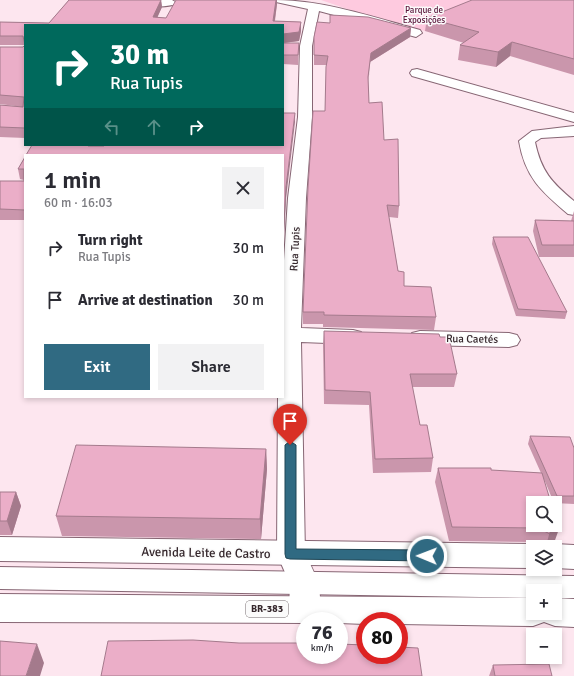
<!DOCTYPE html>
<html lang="en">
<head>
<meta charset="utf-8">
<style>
	body { margin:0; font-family:Signika,sans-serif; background:#f2f2f3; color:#2b2b33; height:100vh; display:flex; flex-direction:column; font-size:15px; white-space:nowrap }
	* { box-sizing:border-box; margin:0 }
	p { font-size:13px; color:#7c7c81 }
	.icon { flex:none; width:22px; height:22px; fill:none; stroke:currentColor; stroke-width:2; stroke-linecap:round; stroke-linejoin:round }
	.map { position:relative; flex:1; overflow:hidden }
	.sheet { position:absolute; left:24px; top:154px; width:260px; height:244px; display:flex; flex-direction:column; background:#fff; border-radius:0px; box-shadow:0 2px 6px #0003 }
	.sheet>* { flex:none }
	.guide { position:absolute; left:24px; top:24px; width:260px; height:122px; border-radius:0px; box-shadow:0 2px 6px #0003; background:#00695c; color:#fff; overflow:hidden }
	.fabs { position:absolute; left:526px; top:496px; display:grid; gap:8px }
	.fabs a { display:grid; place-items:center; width:36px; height:36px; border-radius:0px; background:#fff; box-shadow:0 2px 6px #0003; font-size:20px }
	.speed { position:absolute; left:296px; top:612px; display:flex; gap:8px; font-size:20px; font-weight:700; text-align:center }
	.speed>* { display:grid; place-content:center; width:52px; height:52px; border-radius:50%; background:#fff; box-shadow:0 2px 6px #0003; line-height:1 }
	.speed small { font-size:10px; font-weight:400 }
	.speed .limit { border:6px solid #d22; background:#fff; color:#111 }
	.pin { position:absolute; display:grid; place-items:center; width:34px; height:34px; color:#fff; margin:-41px -17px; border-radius:50% 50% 50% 0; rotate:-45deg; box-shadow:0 0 4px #0007 }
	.pin .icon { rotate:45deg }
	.me { position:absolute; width:44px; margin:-22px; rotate:271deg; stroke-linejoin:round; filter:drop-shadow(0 0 3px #0008) }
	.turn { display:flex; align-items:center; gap:14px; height:84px; padding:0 20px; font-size:18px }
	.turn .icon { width:52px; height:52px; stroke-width:2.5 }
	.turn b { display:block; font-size:28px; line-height:34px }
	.lanes { display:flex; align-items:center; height:38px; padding:0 20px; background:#0003; justify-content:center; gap:20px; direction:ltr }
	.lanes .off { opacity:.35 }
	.round { display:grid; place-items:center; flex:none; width:42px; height:42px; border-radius:0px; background:#f2f2f3 }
	.overview { display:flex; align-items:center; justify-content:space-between; height:68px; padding:0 20px }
	h1 { font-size:24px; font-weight:600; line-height:30px }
	.action { display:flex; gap:8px; margin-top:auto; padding:8px 20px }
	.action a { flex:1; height:46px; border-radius:0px; background:#306a82; color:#fff; font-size:16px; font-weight:600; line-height:46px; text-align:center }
	.action a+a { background:#f2f2f3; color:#2b2b33 }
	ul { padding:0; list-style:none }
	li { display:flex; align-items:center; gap:12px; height:52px; padding:0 20px }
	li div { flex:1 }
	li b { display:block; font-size:15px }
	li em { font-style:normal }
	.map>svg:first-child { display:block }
</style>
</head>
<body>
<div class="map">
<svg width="574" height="676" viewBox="0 0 574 676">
	<rect width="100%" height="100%" fill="#fde6ef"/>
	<path fill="#fecadf" d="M 321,0 L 505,0 L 425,31 L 356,12 Z"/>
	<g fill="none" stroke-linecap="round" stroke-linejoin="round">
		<g stroke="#876674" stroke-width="2">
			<path id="pedestrian" d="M 0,567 L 574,576 L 574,598 L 555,598 L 555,591 L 533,591 L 533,598 L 0,589 Z"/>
		</g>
		<g stroke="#876674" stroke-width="2">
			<path id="minor" d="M 131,0 L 172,0 L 177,3 C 172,8 131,8 126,3 Z
				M 274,0 C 324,0 373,17 420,30 L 422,33 L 416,37 L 319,11 L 312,46 L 312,117 L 306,198 L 301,328 L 353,330 L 361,332 L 364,337 L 361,342 L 353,344 L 301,342 L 305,554 C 317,577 326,594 315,619 L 304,623 L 293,619 L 289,609 L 290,584 L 277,554 L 278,397 L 283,397 L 283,276 L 288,198 L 298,117 L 300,46 L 308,9 L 276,2 Z
				M 417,69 L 574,113 L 574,122 L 412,76 L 410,73 L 412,70 Z
				M 574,126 L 574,136 L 541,138 L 535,142 C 541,171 552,183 574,201 L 574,215 L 568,214 C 541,191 525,177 519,141 L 532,131 Z
				M 420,331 L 509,333 L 517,335 L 520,340 L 517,345 L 509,347 L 420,345 L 412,343 L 409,338 L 412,333 Z"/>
		</g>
		<g stroke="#876674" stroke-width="2">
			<path id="trunk" d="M 0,537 L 533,544 L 542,547 L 533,547 L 533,568 L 0,561 Z
				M 555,544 L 574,545 L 574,569 L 555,568 L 555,547 L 546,547 Z
				M 0,594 L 533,598 L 533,613 L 555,613 L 555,598 L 574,599 L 574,627 L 555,626 L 544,622 L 533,626 L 399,624 L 399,621 L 365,621 L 365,624 L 339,623 L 339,621 L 305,621 L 305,623 L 0,622 Z"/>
		</g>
		<use href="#pedestrian" fill="#fff" fill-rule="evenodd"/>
		<use href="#minor" fill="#fff" fill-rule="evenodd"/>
		<use href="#trunk" fill="#fff" fill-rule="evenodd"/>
	</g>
	<path fill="#ca96ac" d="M 69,0 L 161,0 L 162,7 L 157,17 L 166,18 L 277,4 L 275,21 L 301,22 L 301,31 L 299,41 L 283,43 L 283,25 L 25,25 L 25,138 L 0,137 L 0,105 L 23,107 L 0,104 L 0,105 L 0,47 L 23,47 L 25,45 L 0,45 L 0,22 L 49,23 Z
		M 574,0 L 574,75 L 510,56 L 496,67 L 458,60 L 460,45 L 464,43 L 425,31 L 427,18 Z
		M 330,15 L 411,28 L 410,37 L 370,62 L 368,81 L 369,103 L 384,140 L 399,206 L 398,218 L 389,217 L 398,271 L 404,286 L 436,317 L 434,330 L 323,327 L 323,324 L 303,324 L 303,312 L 325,111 L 327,65 L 314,65 L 314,37 L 330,23 Z
		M 283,43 L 299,43 L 298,65 L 283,64 Z
		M 25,157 L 25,220 L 0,220 L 0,181 L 24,181 L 24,180 L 20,179 L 18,169 Z
		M 574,211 L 574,257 L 539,257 L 533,231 L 535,220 L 571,221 Z
		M 493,237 L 567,312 L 565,319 L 516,316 L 492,244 Z
		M 324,331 L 440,337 L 457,374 L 454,387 L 412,387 L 420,425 L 433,458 L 431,472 L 373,473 L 369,405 L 324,404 L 323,344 Z
		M 530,436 L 574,448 L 574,504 L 554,503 L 544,479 L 555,525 L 554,543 L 546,546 L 545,547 L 543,547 L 533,542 L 449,541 L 435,482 L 438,468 L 541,473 L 528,444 Z
		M 266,449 L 267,469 L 261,539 L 62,536 L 56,516 Z
		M 0,492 L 16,492 L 21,506 L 12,535 L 0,535 Z
		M 493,665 L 552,676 L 489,676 Z"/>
	<path fill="#a47a8c" d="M 161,0 L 162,7 L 154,25 L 153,17 Z
		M 276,0 L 277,0 L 277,4 L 274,25 L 273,21 Z
		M 301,22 L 301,31 L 299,41 L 283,43 L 283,34 Z
		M 411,28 L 410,37 L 370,62 L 368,87 L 371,53 Z
		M 512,42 L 510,56 L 496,67 L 498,52 Z
		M 295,113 L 295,122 L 286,198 L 283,252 L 283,241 L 286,187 Z
		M 87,145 L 94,145 L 89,155 Z
		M 266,449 L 267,469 L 261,539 L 260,519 Z
		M 16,492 L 21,506 L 12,535 L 7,521 Z
		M 559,529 L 554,543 L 546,546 L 550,531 Z
		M 37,644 L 44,663 L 40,676 L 26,676 Z"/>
	<path fill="#ebaec8" stroke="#a47a8c" d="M 69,0 L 161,0 L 153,17 L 166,18 L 176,0 L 276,0 L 273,21 L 301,22 L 299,32 L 283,34 L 283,25 L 25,25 L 25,128 L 0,127 L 0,105 L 23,107 L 24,97 L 0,95 L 0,47 L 23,47 L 25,45 L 23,36 L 0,36 L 0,22 L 49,23 Z
		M 472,0 L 574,0 L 574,59 L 512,42 L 498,52 L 460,45 L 479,32 L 427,18 Z
		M 330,15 L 368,17 L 411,28 L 371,53 L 368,77 L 369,103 L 382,102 L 384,140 L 398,139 L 399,206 L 387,205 L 398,271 L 404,272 L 404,286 L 431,287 L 436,317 L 324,315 L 324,312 L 303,312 L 308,187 L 313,111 L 325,111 L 326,67 L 328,56 L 314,55 L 314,37 L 317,22 L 330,23 Z
		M 283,43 L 299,43 L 298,55 L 283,55 Z
		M 283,113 L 295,113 L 286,187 L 283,241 L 283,155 L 26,155 L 32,145 L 87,145 L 88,146 L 104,146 L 105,145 L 283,145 Z
		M 25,157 L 25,210 L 0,209 L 0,181 L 24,181 L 24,169 L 18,169 Z
		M 535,220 L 574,221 L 574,245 L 542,245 Z
		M 493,237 L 528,237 L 567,312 L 518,309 Z
		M 324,331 L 439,334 L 440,337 L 449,337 L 457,374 L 410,374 L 420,425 L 427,425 L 433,458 L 375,459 L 370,392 L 325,390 Z
		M 530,436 L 570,437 L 574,448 L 574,496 L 557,496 Z
		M 76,445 L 266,449 L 260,519 L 56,516 Z
		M 438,468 L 491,468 L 491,470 L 542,473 L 551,503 L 533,503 L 533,525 L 555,525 L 555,516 L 559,529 L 550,531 L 550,534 L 538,528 L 452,527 Z
		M 0,492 L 16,492 L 7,521 L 0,521 Z
		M 193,640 L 239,643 L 305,643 L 305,655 L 339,655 L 339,644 L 365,645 L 365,655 L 399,655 L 399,647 L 418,648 L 422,676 L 101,676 L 108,641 Z
		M 0,641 L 37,644 L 26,676 L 0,676 Z
		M 549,664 L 552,676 L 495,676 L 493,665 Z"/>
	<path fill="#306a82" stroke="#1f4554" d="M 290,441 L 296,445 L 296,549 L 427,550 L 431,552 L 433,556 L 431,559 L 427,561 L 290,559 L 286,558 L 285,554 L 285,445 Z"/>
	<g text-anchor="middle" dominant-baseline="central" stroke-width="3" stroke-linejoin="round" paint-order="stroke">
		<g font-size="9" fill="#5b163b" stroke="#fbfbfb">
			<text x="424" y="10">Parque de<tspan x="424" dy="10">Exposições</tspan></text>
		</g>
		<rect fill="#fbfbfb" stroke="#70676a" stroke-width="1" x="246" y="601" width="42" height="16" rx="3"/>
		<g font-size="10" font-weight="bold" fill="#35272c">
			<text x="267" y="609">BR-383</text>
		</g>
		<g font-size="11" fill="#35272c" stroke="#fbfbfb">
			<text transform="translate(295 249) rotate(-87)">Rua Tupis</text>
			<text transform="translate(472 339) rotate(1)">Rua Caetés</text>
		</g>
		<g font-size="13" fill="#35272c" stroke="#fbfbfb">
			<text transform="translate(206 553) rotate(1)">Avenida Leite de Castro</text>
		</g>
	</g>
</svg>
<div class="fabs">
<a><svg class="icon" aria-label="search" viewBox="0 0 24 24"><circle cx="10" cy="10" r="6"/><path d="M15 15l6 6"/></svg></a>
<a><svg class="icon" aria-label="layers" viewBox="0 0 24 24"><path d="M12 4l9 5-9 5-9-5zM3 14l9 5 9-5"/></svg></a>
<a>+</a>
<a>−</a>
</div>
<div class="speed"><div>76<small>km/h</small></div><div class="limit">80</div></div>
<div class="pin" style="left:290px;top:445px;background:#d93025"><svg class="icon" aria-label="arrive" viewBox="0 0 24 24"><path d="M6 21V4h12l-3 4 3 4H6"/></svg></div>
<svg class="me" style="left:427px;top:556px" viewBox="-20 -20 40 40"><circle r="17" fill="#306a82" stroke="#fff" stroke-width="3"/><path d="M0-11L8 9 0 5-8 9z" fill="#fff"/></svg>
<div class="guide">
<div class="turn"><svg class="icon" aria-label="right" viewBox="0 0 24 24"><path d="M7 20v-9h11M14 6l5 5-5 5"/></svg><div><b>30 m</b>Rua Tupis</div></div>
<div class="lanes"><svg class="icon off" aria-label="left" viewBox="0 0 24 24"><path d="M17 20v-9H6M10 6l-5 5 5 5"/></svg><svg class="icon off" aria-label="ahead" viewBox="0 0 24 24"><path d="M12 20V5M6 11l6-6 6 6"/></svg><svg class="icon" aria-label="right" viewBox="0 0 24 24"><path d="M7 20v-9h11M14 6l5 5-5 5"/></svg></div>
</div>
<section class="sheet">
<div class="overview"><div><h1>1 min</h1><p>60 m · 16:03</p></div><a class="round"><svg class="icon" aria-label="close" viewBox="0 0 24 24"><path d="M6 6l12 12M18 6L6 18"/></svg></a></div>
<ul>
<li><svg class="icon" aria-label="right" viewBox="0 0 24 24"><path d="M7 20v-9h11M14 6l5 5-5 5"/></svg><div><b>Turn right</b><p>Rua Tupis</p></div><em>30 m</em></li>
<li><svg class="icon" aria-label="arrive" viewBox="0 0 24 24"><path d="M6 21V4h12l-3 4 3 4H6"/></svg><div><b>Arrive at destination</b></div><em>30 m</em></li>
</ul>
<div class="action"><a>Exit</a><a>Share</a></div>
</section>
</div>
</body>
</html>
